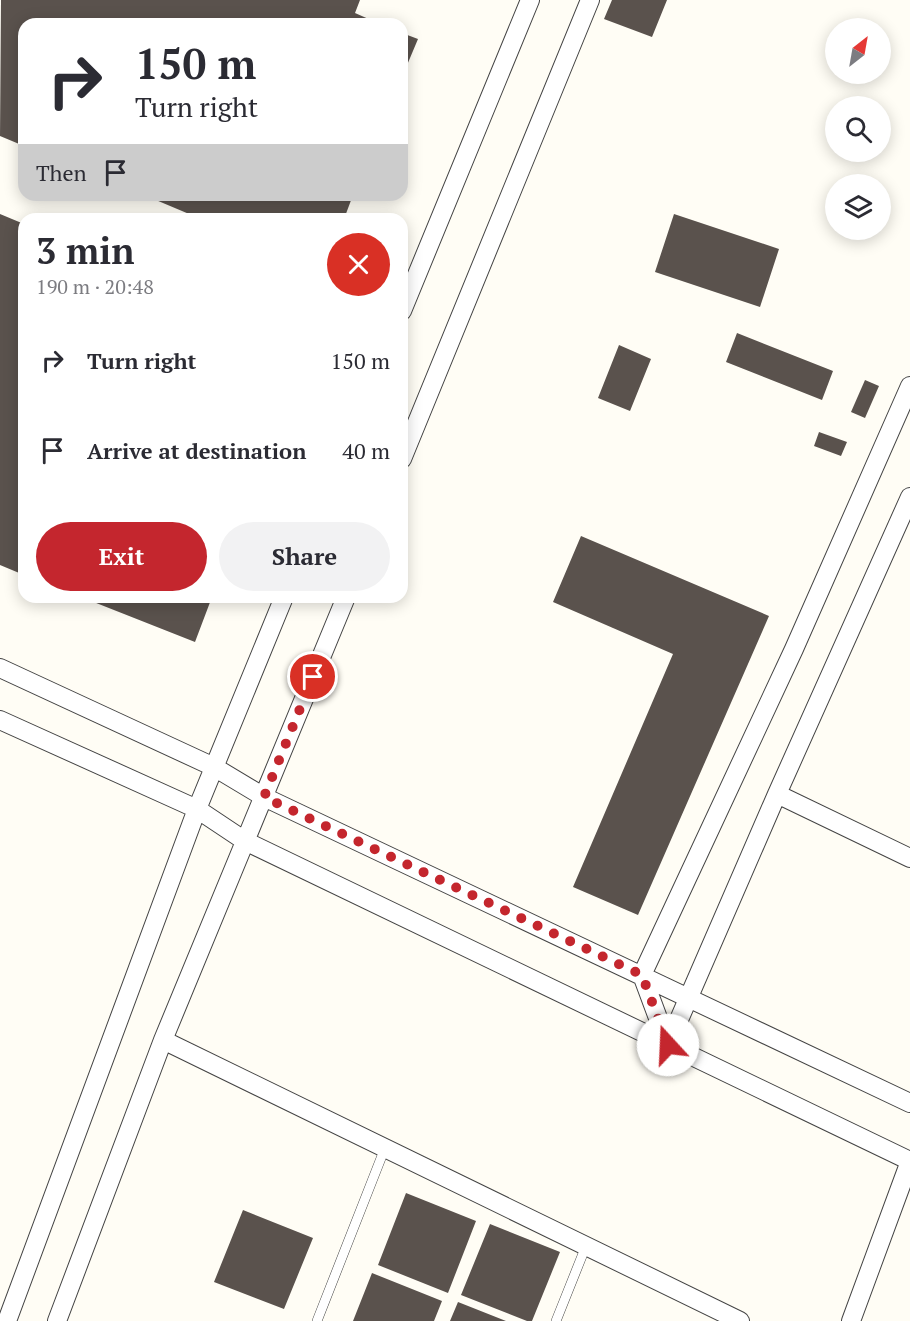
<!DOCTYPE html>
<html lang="en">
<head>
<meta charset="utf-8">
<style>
	body { margin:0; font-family:"PT Serif",serif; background:#f2f2f3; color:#2b2b33; height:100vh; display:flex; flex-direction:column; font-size:22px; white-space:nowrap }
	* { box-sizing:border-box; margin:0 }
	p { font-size:20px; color:#7c7c81 }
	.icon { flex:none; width:33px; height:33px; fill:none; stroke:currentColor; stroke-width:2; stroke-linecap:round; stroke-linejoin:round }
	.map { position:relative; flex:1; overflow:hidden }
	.side { position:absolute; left:18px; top:213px; width:390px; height:390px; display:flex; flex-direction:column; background:#fff; border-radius:18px; box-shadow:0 3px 15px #0003 }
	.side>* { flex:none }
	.banner { position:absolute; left:18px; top:18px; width:390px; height:183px; border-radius:18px; box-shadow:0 3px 15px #0003; background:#fff; color:#2b2b33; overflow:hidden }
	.needle { width:39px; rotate:31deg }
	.controls { position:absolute; left:825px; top:18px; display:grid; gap:12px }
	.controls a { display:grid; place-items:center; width:66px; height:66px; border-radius:50%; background:#fff; box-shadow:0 3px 15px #0003; font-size:30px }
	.pin { position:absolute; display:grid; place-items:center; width:51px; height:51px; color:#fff; margin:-26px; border:3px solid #fff; border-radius:50%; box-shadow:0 2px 6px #0007 }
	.me { position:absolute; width:66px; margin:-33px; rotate:340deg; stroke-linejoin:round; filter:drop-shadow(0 0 4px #0008) }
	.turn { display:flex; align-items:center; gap:21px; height:126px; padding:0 18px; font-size:27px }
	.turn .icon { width:78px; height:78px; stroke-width:2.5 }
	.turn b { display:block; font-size:42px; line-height:51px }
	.then { display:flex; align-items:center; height:57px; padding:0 18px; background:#0003; gap:12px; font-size:22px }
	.round { display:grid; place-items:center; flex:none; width:63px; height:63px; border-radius:32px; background:#f2f2f3 }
	.summary { display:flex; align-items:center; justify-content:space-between; height:102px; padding:0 18px }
	h1 { font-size:36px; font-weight:600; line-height:45px }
	.action { display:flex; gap:12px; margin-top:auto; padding:12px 18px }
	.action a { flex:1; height:69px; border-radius:36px; background:#c4262e; color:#fff; font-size:24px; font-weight:600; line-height:69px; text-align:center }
	.action a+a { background:#f2f2f3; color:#2b2b33 }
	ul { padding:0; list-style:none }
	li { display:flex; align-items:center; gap:18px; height:90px; padding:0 18px }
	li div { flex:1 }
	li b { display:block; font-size:22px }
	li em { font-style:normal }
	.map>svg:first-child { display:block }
</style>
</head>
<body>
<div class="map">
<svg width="910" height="1321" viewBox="0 0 910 1321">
	<rect width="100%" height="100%" fill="#fffdf5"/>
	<path fill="#5a524d" d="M 1,0 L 360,0 L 355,13 L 380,24 L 24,24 L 24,146 L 0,136 Z
		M 612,0 L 667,0 L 652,37 L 604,19 Z
		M 402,33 L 418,39 L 402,77 Z
		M 144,195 L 353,195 L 344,219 L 201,219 Z
		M 0,214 L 24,224 L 24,575 L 0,565 Z
		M 674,214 L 779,249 L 760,307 L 655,272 Z
		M 737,333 L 833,371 L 822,400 L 726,362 Z
		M 619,345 L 651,359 L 630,411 L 598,398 Z
		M 865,380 L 879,386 L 865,418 L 851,412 Z
		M 819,432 L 847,442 L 841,456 L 814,446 Z
		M 581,536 L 769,616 L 638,915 L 573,887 L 673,654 L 553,602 Z
		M 81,597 L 212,597 L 195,642 Z
		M 406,1193 L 476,1221 L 448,1293 L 378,1265 Z
		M 243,1210 L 313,1238 L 284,1309 L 214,1282 Z
		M 490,1224 L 560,1252 L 532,1321 L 527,1321 L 461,1295 Z
		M 372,1273 L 442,1301 L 434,1321 L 353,1321 Z
		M 458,1302 L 506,1321 L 450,1321 Z"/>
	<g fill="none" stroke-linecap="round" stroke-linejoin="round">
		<g stroke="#444" stroke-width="10">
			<path id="service" d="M 317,1321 L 385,1148
				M 556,1321 L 586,1246"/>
		</g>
		<g stroke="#444" stroke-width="20">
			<path id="minor" d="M 402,311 L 530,0
				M 402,459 L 590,0
				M 0,668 L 214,767 L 264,797 L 910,1103
				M 0,720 L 197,809 L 245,841 L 910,1161
				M 777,794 L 910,858
				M 163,1040 L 740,1321
				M 668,1045 L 642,975 L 794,649 L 910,386
				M 668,1045 L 777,794 L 910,497
				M 7,1321 L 197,809 L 284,597
				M 57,1321 L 163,1040 L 346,597
				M 851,1321 L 910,1161"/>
		</g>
		<use href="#service" stroke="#fff" stroke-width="9"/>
		<use href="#minor" stroke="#fff" stroke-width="18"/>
	</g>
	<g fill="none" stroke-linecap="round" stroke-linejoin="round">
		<path stroke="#c4262e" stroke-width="10" stroke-dasharray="0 18" d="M 313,677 L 264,797 L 642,975 L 668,1045"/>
	</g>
</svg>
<div class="controls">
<a><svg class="needle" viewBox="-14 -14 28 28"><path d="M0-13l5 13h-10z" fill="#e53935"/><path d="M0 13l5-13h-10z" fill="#7c7c81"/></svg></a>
<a><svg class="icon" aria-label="search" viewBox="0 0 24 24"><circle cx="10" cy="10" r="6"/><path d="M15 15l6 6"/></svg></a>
<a><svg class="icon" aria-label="layers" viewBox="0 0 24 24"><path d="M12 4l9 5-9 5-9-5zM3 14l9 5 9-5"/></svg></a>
</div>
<div class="pin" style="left:313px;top:677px;background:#d93025"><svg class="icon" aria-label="arrive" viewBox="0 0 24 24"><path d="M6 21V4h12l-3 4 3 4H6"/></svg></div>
<svg class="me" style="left:668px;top:1045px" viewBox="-20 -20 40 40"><circle r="19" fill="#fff"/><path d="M0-13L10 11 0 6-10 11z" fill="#c4262e"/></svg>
<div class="banner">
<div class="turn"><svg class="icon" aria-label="right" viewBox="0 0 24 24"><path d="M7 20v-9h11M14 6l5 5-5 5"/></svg><div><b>150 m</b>Turn right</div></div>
<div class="then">Then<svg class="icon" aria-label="arrive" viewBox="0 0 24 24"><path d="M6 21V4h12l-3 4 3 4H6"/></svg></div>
</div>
<section class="side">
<div class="summary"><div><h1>3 min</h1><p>190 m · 20:48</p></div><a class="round" style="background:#d93025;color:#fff"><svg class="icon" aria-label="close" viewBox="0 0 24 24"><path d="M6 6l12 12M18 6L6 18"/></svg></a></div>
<ul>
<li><svg class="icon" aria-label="right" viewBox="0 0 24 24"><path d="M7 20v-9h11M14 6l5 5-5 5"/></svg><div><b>Turn right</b></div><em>150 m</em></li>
<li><svg class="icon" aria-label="arrive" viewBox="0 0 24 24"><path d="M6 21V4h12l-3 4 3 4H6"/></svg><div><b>Arrive at destination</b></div><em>40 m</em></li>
</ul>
<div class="action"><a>Exit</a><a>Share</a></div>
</section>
</div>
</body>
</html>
